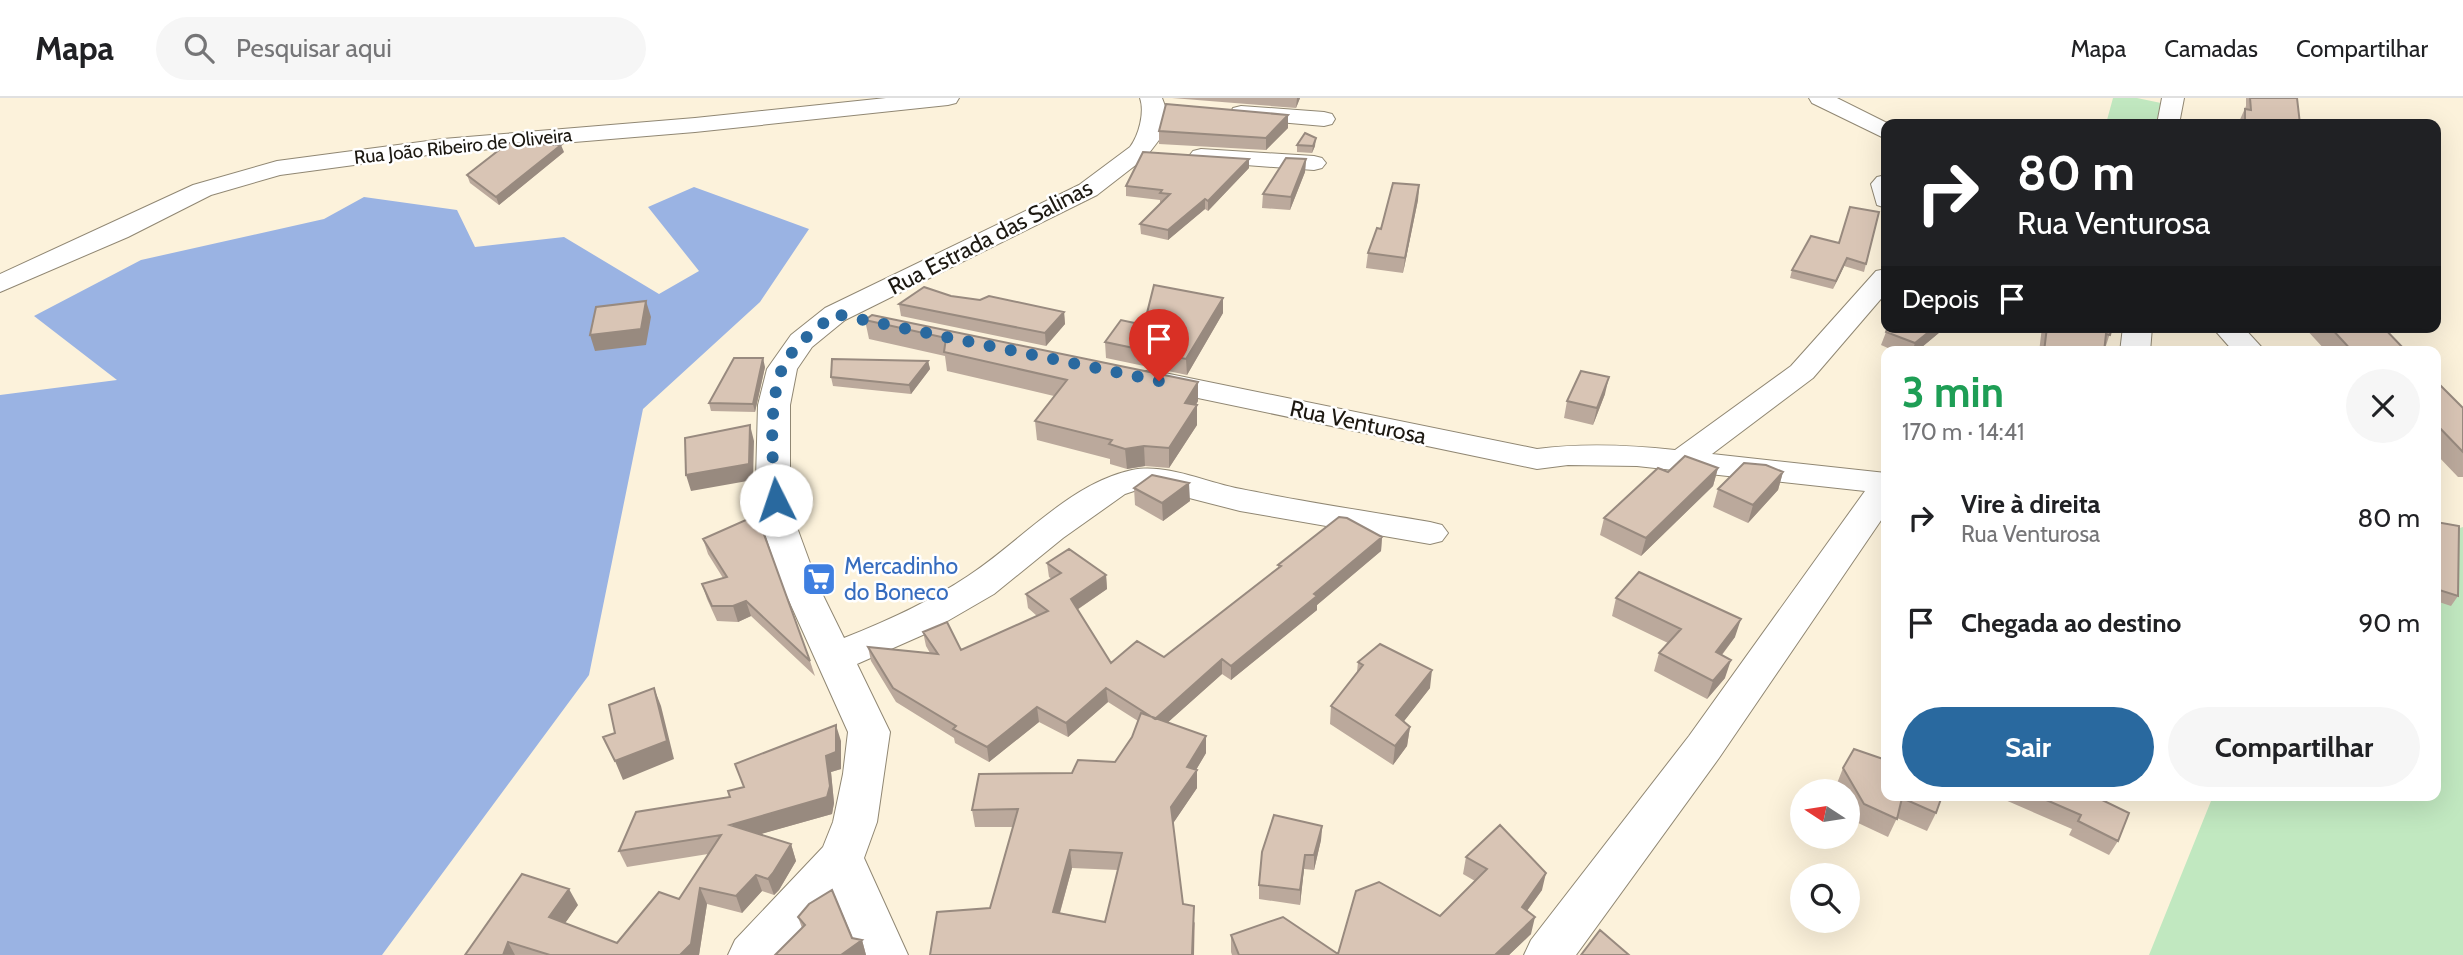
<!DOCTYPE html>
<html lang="pt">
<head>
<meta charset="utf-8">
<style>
	body { margin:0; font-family:Cabin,sans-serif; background:#f6f6f6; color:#202124; height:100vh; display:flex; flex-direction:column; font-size:26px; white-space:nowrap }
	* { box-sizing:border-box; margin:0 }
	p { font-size:23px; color:#757577 }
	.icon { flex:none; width:38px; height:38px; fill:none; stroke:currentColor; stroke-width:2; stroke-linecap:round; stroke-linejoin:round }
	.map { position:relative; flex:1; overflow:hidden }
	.details { position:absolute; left:1881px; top:248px; width:560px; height:455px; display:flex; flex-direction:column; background:#fff; border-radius:14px; box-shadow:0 7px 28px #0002 }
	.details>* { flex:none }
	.banner { position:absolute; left:1881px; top:21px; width:560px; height:214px; border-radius:14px; box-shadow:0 7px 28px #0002; background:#202124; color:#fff; overflow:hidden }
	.needle { width:46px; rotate:282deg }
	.buttons { position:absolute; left:1790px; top:681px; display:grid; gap:14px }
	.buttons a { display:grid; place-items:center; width:70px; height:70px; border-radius:50%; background:#fff; box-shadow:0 7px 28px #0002; font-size:35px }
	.pin { position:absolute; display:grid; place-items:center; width:60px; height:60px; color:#fff; margin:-72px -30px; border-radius:50% 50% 50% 0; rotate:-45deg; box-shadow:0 0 7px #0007 }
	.pin .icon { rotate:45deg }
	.me { position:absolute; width:77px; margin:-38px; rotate:356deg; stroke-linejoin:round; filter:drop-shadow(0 0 5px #0008) }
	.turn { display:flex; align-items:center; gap:24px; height:147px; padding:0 21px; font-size:32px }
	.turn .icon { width:91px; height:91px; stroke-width:2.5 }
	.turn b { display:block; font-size:49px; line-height:60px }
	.then { display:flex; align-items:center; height:66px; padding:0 21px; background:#0003; gap:14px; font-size:26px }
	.round { display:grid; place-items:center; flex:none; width:74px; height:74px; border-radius:37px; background:#f6f6f6 }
	.summary { display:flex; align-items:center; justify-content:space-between; height:119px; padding:0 21px }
	h1 { font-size:42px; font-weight:700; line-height:52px; color:#1e9e55 }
	.button { display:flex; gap:14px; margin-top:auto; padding:14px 21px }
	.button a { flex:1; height:80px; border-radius:42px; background:#29699f; color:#fff; font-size:28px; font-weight:700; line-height:80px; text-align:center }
	.button a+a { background:#f6f6f6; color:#202124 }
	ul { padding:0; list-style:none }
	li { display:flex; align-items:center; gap:21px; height:105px; padding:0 21px }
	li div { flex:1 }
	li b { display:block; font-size:26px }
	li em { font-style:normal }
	header { display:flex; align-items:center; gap:42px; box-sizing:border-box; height:98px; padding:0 35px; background:#fff; border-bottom:2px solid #e0e0e0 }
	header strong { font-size:33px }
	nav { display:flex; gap:38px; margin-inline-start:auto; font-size:24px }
	.search { width:490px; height:63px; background:#f6f6f6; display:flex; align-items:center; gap:18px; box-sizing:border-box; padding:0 24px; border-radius:38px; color:#757577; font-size:26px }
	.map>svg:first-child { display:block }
</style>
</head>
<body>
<header>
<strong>Mapa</strong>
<div class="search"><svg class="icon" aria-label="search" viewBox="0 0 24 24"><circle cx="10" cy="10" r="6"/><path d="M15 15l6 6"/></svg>Pesquisar aqui</div>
<nav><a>Mapa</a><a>Camadas</a><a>Compartilhar</a></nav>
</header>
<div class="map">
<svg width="2463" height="857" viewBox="0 0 2463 857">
	<rect width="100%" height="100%" fill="#fcf2db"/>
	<path fill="#c1e8c0" d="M 2113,0 L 2137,0 L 2161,5 L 2156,26 L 2129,26 L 2107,22 Z
		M 2463,429 L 2463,857 L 2149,857 L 2213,698 L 2436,698 L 2436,437 Z"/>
	<path fill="#9ab3e3" d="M 694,89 L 809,131 L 760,204 L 643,311 L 589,577 L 382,857 L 0,857 L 0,297 L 117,282 L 34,218 L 141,162 L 324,121 L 364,99 L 457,112 L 475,149 L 564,139 L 659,196 L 699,173 L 648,109 Z"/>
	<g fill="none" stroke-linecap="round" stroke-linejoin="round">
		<g stroke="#908773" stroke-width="2">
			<path id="street" d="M 886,0 L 959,0 L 956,5 L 948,7 L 695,34 L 443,55 L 280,77 L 211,97 L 128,139 L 0,194 L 0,176 L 193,87 L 277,63 L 443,41 L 695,20 Z
				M 1140,0 L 1162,0 L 1165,8 L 1159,42 L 1146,59 L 1097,97 L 845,222 L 812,249 L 797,271 L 790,307 L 790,381 L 795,424 L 818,487 L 844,540 C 887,523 929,504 968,478 C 1019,445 1070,385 1132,372 C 1167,365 1207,385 1241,391 C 1304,404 1367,413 1430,424 L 1442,427 L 1448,435 L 1442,443 L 1430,446 L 1240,413 L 1158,392 L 1137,392 L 1125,396 L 1063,440 L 994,496 L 925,536 L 857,566 L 890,634 L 877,724 L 864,760 L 908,857 L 860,857 L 835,798 L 782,857 L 728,857 L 735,842 L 823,749 L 833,724 L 843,676 L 848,634 L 782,487 L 761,424 L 756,381 L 758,307 L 767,271 L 791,237 L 825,210 L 1079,87 L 1130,49 C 1139,37 1145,14 1140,0 Z
				M 1809,0 L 1837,0 L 1889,26 L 1886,41 L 1812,5 Z
				M 2162,0 L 2184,0 L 2179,26 L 2157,26 Z
				M 1241,8 L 1324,14 L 1332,16 L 1335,21 L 1332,26 L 1324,28 L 1233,20 L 1230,15 L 1233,10 Z
				M 1201,51 L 1314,58 L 1322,60 L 1326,65 L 1322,70 L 1314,72 L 1193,63 L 1189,58 L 1193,53 Z
				M 1886,77 L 1886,110 L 1877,107 L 1871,86 L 1877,79 Z
				M 1886,171 L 1886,195 L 1813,280 L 1712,356 L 1886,375 L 1886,415 L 1719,660 L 1576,857 L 1524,857 L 1531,842 L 1689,638 L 1865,393 L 1637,368 L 1568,367 L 1537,371 L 1150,290 L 1139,287 L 1135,281 L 1139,275 L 1150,272 L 1537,351 C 1583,345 1629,347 1675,352 L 1791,268 L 1876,173 Z
				M 2123,229 L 2152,229 L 2150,254 L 2120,254 Z
				M 2212,229 L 2243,229 L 2266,254 L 2234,254 Z"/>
		</g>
		<use href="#street" fill="#fff" fill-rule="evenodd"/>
	</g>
	<path fill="#bba99c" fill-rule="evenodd" d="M 1172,0 L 1300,0 L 1296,10 Z
		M 2246,0 L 2297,0 L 2300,26 L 2238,26 L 2246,8 Z
		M 1288,30 L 1266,52 L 1159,46 L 1159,33 Z
		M 1297,47 L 1315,48 L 1312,55 L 1297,54 Z
		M 564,54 L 499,107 L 470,85 L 467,77 Z
		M 1306,61 L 1305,74 L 1290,112 L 1262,110 L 1263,96 Z
		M 1249,70 L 1208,113 L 1205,111 L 1168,142 L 1141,136 L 1140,126 L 1162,105 L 1160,105 L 1160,102 L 1126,98 L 1126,88 Z
		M 1419,87 L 1418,102 L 1403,175 L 1366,170 L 1368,155 L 1381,131 Z
		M 1811,138 L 1866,166 L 1864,174 L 1844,168 L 1833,191 L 1790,180 L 1792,172 Z
		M 951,198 L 1064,214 L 1065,226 L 1046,248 L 901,218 L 899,206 Z
		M 1223,200 L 1223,215 L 1187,277 L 1106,260 L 1105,244 L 1144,227 Z
		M 865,222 L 1198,284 L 1198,303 L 1196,307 L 1197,307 L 1197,327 L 1169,370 L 1145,368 L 1127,371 L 1110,366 L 1110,361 L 1037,342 L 1035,323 L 1054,298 L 947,273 L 945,258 L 869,241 Z
		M 1888,229 L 1946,229 L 1916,254 L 1897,254 L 1881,247 Z
		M 2042,229 L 2112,229 L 2104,254 L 2039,254 Z
		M 2304,229 L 2383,229 L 2407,254 L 2327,254 Z
		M 928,263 L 930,271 L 911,296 L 833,288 L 831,279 Z
		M 765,269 L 755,314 L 711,313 L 709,305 Z
		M 2436,283 L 2463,310 L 2463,379 L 2458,379 L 2436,356 Z
		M 1605,296 L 1593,327 L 1564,320 L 1567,303 Z
		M 1718,370 L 1713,388 L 1641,458 L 1600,437 L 1604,420 L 1668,374 Z
		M 1783,374 L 1778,392 L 1748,425 L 1713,409 L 1718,391 Z
		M 1134,390 L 1190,403 L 1163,423 L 1135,407 Z
		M 2436,424 L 2458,498 L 2451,508 L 2436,503 Z
		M 1382,439 L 1381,453 L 1317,507 L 1317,512 L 1231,582 L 1222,576 L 1168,624 L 1206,655 L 1196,672 L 1197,690 L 1173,725 L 1183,806 L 1195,825 L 1194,857 L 990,810 L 1013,729 L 975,729 L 972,712 L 1072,675 L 1115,664 L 1132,639 L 1138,623 L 1108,604 L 1068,639 L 1039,624 L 989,664 L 955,645 L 954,640 L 896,604 L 871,563 L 868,549 L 930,555 L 926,548 L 923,534 L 961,552 L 1037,518 L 1028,510 L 1026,496 L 1052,481 L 1049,479 L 1047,465 L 1106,477 L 1107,491 L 1077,512 L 1111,565 L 1164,559 L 1278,470 L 1278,467 ZM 1072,770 L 1118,772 L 1105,824 L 1060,815 Z
		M 703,441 L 810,563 L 815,578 L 751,518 L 738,524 L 717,523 L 707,501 L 702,486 L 723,480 L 708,456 Z
		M 1616,500 L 1735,539 L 1722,557 L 1725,580 L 1707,601 L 1654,573 L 1659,555 L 1668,545 L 1612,518 Z
		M 1358,564 L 1430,590 L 1403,624 L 1410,629 L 1407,648 L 1393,667 L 1330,626 L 1331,608 L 1357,574 Z
		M 841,643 L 841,671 L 831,674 L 834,705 L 832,716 L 760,736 L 791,746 L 796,763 L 779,792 L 774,797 L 762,793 L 742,815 L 707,806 L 699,857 L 465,857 L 578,807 L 565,825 L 617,845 L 679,801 L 708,756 L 627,769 L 619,753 L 730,699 L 744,689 Z
		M 1843,670 L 1942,698 L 1936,715 L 1927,733 L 1897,720 L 1888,739 L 1856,724 L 1848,711 L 1848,693 L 1838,693 L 1836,688 Z
		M 1996,698 L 2094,698 L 2118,743 L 2109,757 L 2069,737 L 2072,731 Z
		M 1322,728 L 1321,742 L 1314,772 L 1304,771 L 1300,807 L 1259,801 L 1259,787 Z
		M 1466,759 L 1542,792 L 1527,813 L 1531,836 L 1509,857 L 1232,857 L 1231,854 L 1231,837 L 1338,856 L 1440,818 L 1475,783 L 1463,776 Z
		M 798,819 L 852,840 L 862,842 L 866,857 L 775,857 L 802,830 Z"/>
	<path fill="#988a7f" d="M 1297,0 L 1300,0 L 1296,10 Z
		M 1288,17 L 1288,30 L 1266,52 L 1266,40 Z
		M 1316,40 L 1315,48 L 1312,55 L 1313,48 Z
		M 561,47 L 564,54 L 499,107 L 496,99 Z
		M 1249,61 L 1249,70 L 1208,113 L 1208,103 Z
		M 1306,61 L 1305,74 L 1290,112 L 1291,99 Z
		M 1419,87 L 1418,102 L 1403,175 L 1405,160 Z
		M 1205,101 L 1205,111 L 1168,142 L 1168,132 Z
		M 1847,160 L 1844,168 L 1833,191 L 1836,183 Z
		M 1223,200 L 1223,215 L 1187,277 L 1186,261 Z
		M 646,203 L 651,219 L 646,247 L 595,253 L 590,237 Z
		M 1064,214 L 1065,226 L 1046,248 L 1045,235 Z
		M 1935,229 L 1946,229 L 1916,254 L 1912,254 L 1915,245 Z
		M 763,260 L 765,269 L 755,314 L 753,306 Z
		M 928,263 L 930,271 L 911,296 L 909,287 Z
		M 1609,279 L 1605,296 L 1593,327 L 1597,310 Z
		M 1198,284 L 1198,303 L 1186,324 L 1185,305 Z
		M 1197,307 L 1197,327 L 1169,370 L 1169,350 Z
		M 750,327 L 754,343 L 753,382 L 691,393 L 686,377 Z
		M 1144,348 L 1145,368 L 1127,371 L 1125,351 Z
		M 1718,370 L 1713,388 L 1641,458 L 1646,440 Z
		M 1783,374 L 1778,392 L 1748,425 L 1753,407 Z
		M 1189,385 L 1190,403 L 1163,423 L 1162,405 Z
		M 1382,439 L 1381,453 L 1317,507 L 1317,512 L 1231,582 L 1231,568 L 1314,496 Z
		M 1106,477 L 1107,491 L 1072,515 L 1071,501 Z
		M 746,503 L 751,518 L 738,524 L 733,508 Z
		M 1741,521 L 1735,539 L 1710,572 L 1716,554 Z
		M 1222,561 L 1222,576 L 1156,635 L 1155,621 Z
		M 1731,562 L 1725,580 L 1707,601 L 1713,583 Z
		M 1432,572 L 1430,590 L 1394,636 L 1396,617 Z
		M 654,590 L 661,608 L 674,661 L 623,682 L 615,663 Z
		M 1106,590 L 1108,604 L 1068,639 L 1066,625 Z
		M 1037,609 L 1039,624 L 989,664 L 987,649 Z
		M 836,627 L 841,643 L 841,671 L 831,674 L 834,705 L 832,716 L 736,743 L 730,727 L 826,658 Z
		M 1410,629 L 1407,648 L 1393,667 L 1395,648 Z
		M 1206,638 L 1206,655 L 1190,682 L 1197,672 L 1197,690 L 1172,727 L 1171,709 L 1187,669 Z
		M 1322,728 L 1321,742 L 1314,772 L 1314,757 Z
		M 791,746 L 796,763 L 779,792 L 774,797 L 768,781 Z
		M 1070,752 L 1072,770 L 1055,832 L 1053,814 Z
		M 1305,757 L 1304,771 L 1300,807 L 1300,792 Z
		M 1546,775 L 1542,792 L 1518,825 L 1522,809 Z
		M 756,777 L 762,793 L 742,815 L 736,798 Z
		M 700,790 L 707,806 L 699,857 L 680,857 Z
		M 569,791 L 578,807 L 558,835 L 549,819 Z
		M 1194,808 L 1194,857 L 1192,857 Z
		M 1535,819 L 1531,836 L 1509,857 L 1495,857 Z
		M 862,842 L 866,857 L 841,857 Z
		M 508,844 L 515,857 L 503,857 Z"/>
	<path fill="#d9c5b5" stroke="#988a7f" stroke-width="2" fill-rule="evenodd" d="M 2250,0 L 2297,0 L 2300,26 L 2245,26 L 2245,11 L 2251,12 Z
		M 1166,6 L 1288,17 L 1266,40 L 1159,33 Z
		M 1305,35 L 1316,40 L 1313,48 L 1297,47 Z
		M 508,45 L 561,47 L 496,99 L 467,77 Z
		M 1143,54 L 1249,61 L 1208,103 L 1205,101 L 1168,132 L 1140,126 L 1170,96 L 1160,95 L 1162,92 L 1126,88 Z
		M 1286,60 L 1306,61 L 1291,99 L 1263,96 Z
		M 1393,85 L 1419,87 L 1405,160 L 1368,155 L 1377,130 L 1381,131 Z
		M 1850,109 L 1879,114 L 1866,166 L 1847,160 L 1836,183 L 1792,172 L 1811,138 L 1839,145 Z
		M 1154,187 L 1223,200 L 1186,261 L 1105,244 L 1121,222 L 1144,227 Z
		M 924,189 L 951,198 L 980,202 L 989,198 L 1064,214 L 1045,235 L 899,206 Z
		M 646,203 L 641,231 L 590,237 L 596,209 Z
		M 872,217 L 1198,284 L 1185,305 L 1197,307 L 1169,350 L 1144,348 L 1125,351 L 1109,346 L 1112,342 L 1035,323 L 1067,282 L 944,254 L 946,240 L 865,222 Z
		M 1888,229 L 1935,229 L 1915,245 L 1886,234 Z
		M 2047,229 L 2112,229 L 2110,237 L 2106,236 L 2104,254 L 2044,254 Z
		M 2330,229 L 2383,229 L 2407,254 L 2353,254 Z
		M 2185,250 L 2200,254 L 2184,254 Z
		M 734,260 L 763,260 L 753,306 L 709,305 Z
		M 832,261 L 928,263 L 909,287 L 831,279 Z
		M 1581,273 L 1609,279 L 1597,310 L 1567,303 Z
		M 2436,283 L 2463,310 L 2463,354 L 2436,326 Z
		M 750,327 L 749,366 L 686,377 L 685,340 Z
		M 1685,358 L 1718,370 L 1646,440 L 1604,420 L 1658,370 L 1668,374 Z
		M 1744,365 L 1766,367 L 1783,374 L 1753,407 L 1718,391 Z
		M 1152,377 L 1189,385 L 1162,405 L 1134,390 Z
		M 757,417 L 810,563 L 746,503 L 733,508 L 712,508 L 702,486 L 727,479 L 703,441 Z
		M 1339,419 L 1347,420 L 1382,439 L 1314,496 L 1317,498 L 1231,568 L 1222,561 L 1155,621 L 1106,590 L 1066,625 L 1037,609 L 987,649 L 953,631 L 956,628 L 893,590 L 868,549 L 938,556 L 923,534 L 947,524 L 961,552 L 1048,513 L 1026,496 L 1061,475 L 1047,465 L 1069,451 L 1106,477 L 1071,501 L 1111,565 L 1137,543 L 1164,559 L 1281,468 L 1278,467 Z
		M 2436,424 L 2459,428 L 2458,498 L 2436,491 Z
		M 1639,474 L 1741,521 L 1716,554 L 1731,562 L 1713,583 L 1659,555 L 1681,531 L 1616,500 Z
		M 1380,546 L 1432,572 L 1396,617 L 1410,629 L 1395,648 L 1331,608 L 1363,567 L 1358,564 Z
		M 654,590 L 667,643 L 615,663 L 603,639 L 615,635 L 609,607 Z
		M 1141,615 L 1206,638 L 1187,669 L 1197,672 L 1171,709 L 1183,806 L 1194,808 L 1192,857 L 930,857 L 937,814 L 990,810 L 1018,711 L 972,712 L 979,676 L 1072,675 L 1078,662 L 1115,664 L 1132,639 ZM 1070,752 L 1122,755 L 1105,824 L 1053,814 Z
		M 836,627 L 836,654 L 826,658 L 830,688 L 827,699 L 730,727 L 791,746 L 773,775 L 768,781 L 756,777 L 736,798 L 700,790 L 691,846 L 680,857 L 550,857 L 508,844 L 503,857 L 465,857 L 522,776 L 569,791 L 549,819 L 617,845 L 659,794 L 679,801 L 721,737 L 619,753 L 636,714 L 730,699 L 728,693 L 744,689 L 735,666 Z
		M 1854,651 L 1886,662 L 1886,698 L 1942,698 L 1936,715 L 1902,700 L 1897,721 L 1864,706 L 1843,670 Z
		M 2037,698 L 2094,698 L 2129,715 L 2118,743 L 2078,723 L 2081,717 Z
		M 1274,717 L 1322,728 L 1314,757 L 1305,757 L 1300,792 L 1259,787 L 1262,754 Z
		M 1500,727 L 1546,775 L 1522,809 L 1535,819 L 1495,857 L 1239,857 L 1231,837 L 1283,819 L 1338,856 L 1356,793 L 1379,784 L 1440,818 L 1487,771 L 1466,759 Z
		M 832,792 L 852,840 L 862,842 L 841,857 L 775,857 L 805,827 L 798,819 L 809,806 Z
		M 1600,832 L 1629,857 L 1581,857 Z"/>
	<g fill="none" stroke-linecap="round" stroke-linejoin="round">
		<path stroke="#29699f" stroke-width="12" stroke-dasharray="0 21.6" d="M 776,402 C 772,366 768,306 782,271 C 792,248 815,232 835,216 L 1159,283"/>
	</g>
	<defs>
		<g id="supermarket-square" transform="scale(1.75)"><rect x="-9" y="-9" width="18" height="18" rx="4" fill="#3f7fe0" stroke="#fff"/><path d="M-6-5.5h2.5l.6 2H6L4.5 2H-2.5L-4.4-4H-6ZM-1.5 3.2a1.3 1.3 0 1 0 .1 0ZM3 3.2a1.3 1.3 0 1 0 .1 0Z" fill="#fff"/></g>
	</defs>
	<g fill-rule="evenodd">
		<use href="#supermarket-square" x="819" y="481"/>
	</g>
	<g text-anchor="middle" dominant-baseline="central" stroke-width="5" stroke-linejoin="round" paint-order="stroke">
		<g font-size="19" fill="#1c1811" stroke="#fff">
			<text transform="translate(463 48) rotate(-6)">Rua João Ribeiro de Oliveira</text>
		</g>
		<g font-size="23" fill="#1c1811" stroke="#fff">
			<text transform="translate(990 139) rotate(-27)">Rua Estrada das Salinas</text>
			<text transform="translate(1358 324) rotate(12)">Rua Venturosa</text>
		</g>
		<g font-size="23" fill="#366cbe" stroke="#fff" text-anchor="start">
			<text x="844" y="468">Mercadinho<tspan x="844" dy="26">do Boneco</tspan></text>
		</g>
	</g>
</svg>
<div class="buttons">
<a><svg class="needle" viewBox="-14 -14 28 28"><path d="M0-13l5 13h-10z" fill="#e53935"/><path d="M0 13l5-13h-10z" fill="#757577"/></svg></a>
<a><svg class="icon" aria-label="search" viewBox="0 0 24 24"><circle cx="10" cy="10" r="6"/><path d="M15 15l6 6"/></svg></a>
</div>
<div class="pin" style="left:1159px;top:283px;background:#d93025"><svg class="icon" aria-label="arrive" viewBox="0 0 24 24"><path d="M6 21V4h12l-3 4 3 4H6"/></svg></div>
<svg class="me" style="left:776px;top:402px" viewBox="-20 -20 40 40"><circle r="19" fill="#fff"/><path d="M0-13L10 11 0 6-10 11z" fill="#29699f"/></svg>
<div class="banner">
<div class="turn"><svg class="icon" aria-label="right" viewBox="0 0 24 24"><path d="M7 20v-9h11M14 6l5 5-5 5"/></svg><div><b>80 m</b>Rua Venturosa</div></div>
<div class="then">Depois<svg class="icon" aria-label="arrive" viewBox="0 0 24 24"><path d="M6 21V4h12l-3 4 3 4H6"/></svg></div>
</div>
<section class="details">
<div class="summary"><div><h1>3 min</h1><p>170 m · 14:41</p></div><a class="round"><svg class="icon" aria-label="close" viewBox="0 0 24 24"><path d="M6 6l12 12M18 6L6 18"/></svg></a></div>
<ul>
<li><svg class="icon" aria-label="right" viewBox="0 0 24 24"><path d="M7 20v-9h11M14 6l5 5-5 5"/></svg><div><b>Vire à direita</b><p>Rua Venturosa</p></div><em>80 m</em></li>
<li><svg class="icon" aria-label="arrive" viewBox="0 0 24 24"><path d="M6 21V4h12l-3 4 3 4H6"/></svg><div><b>Chegada ao destino</b></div><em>90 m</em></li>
</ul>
<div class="button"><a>Sair</a><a>Compartilhar</a></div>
</section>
</div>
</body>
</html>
